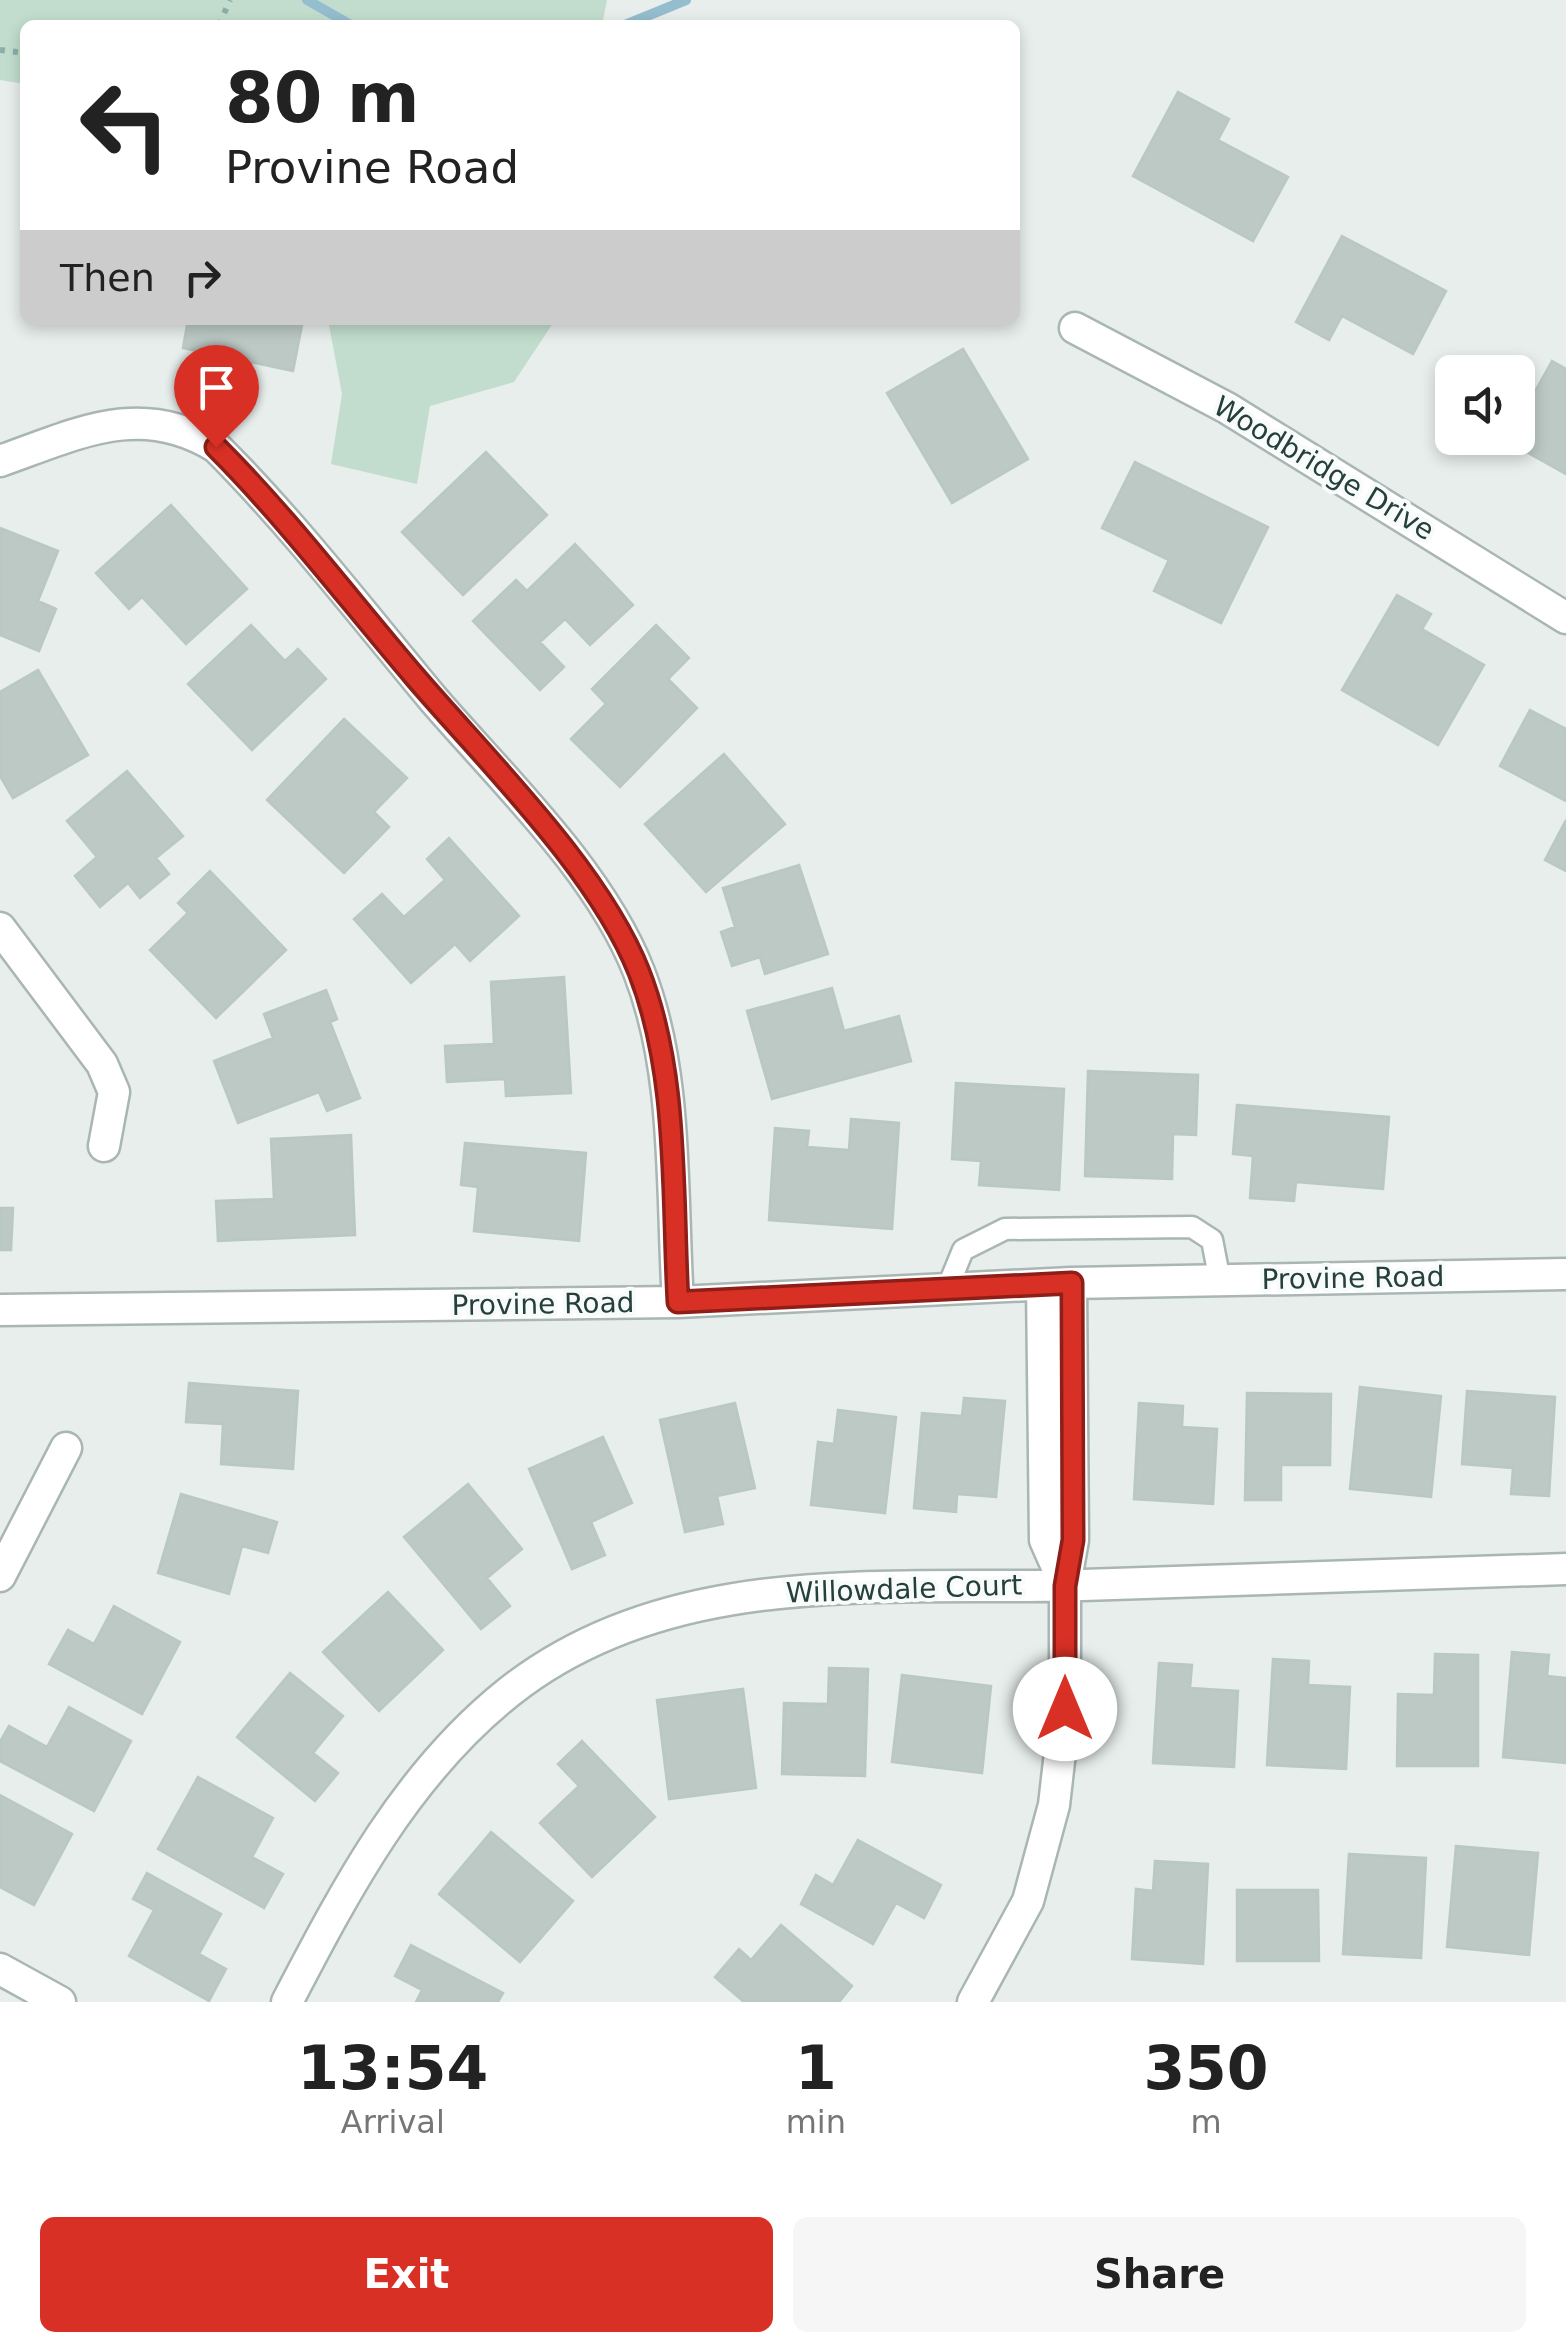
<!DOCTYPE html>
<html lang="en">
<head>
<meta charset="utf-8">
<style>
	body { margin:0; font-family:"DejaVu Sans",sans-serif; background:#f6f6f6; color:#222; height:100vh; display:flex; flex-direction:column; font-size:38px; white-space:nowrap }
	* { box-sizing:border-box; margin:0 }
	p { font-size:32px; color:#767676 }
	.icon { flex:none; width:55px; height:55px; fill:none; stroke:currentColor; stroke-width:2; stroke-linecap:round; stroke-linejoin:round }
	.map { position:relative; height:2002px; overflow:hidden }
	.drawer { display:flex; flex-direction:column; background:#fff; flex:1 }
	.drawer>* { flex:none }
	.guide { position:absolute; left:20px; top:20px; width:1000px; height:305px; border-radius:15px; box-shadow:0 5px 15px #0003; background:#fff; color:#222; overflow:hidden }
	.buttons { position:absolute; left:1435px; top:355px; display:grid; gap:20px }
	.buttons a { display:grid; place-items:center; width:100px; height:100px; border-radius:15px; background:#fff; box-shadow:0 5px 15px #0003; font-size:50px }
	.pin { position:absolute; display:grid; place-items:center; width:85px; height:85px; color:#fff; margin:-102px -42px; border-radius:50% 50% 50% 0; rotate:-45deg; box-shadow:0 0 10px #0007 }
	.pin .icon { rotate:45deg }
	.me { position:absolute; width:110px; margin:-55px; rotate:0deg; stroke-linejoin:round; filter:drop-shadow(0 0 8px #0008) }
	.turn { display:flex; align-items:center; gap:35px; height:210px; padding:0 40px; font-size:45px }
	.turn .icon { width:130px; height:130px; stroke-width:2.5 }
	.turn b { display:block; font-size:70px; line-height:85px }
	.then { display:flex; align-items:center; height:95px; padding:0 40px; background:#0003; gap:20px; font-size:38px }
	.eta { display:flex; justify-content:space-evenly; align-items:center; height:170px; text-align:center }
	.eta b { font-size:60px; font-weight:800; line-height:70px }
	.cta { display:flex; gap:20px; margin-top:auto; padding:20px 40px }
	.cta a { flex:1; height:115px; border-radius:15px; background:#d93025; color:#fff; font-size:40px; font-weight:800; line-height:115px; text-align:center }
	.cta a+a { background:#f6f6f6; color:#222 }
	.map>svg:first-child { display:block }
</style>
</head>
<body>
<div class="map">
<svg width="1566" height="2002" viewBox="0 0 1566 2002">
	<rect width="100%" height="100%" fill="#e7eeec"/>
	<path fill="#c2ddcd" d="M 0,0 L 607,0 L 602,25 L 25,25 L 25,84 L 0,80 Z
		M 328,320 L 555,320 L 514,382 L 430,406 L 417,484 L 331,464 L 342,394 Z"/>
	<g fill="none" stroke-linecap="round" stroke-linejoin="round">
		<path stroke="#94bdce" stroke-width="10" d="M 307,0 L 351,25
			M 625,25 L 686,0"/>
	</g>
	<path fill="#bcc9c5" stroke="#b9c8c4" stroke-width="2.5" d="M 1178,92 L 1229,119 L 1218,140 L 1288,177 L 1253,241 L 1133,176 Z
		M 1342,236 L 1446,291 L 1413,354 L 1342,316 L 1329,340 L 1296,322 Z
		M 188,320 L 303,320 L 293,371 L 183,348 Z
		M 963,349 L 1028,459 L 952,503 L 887,393 Z
		M 1552,361 L 1566,369 L 1566,474 L 1507,441 L 1518,438 L 1518,422 Z
		M 486,452 L 547,515 L 463,595 L 402,532 Z
		M 1135,462 L 1268,527 L 1221,623 L 1154,591 L 1169,560 L 1102,528 Z
		M 171,505 L 247,589 L 186,644 L 142,597 L 129,609 L 96,573 Z
		M 0,528 L 58,551 L 38,601 L 56,609 L 39,651 L 0,635 Z
		M 575,544 L 633,605 L 590,645 L 565,619 L 540,642 L 564,667 L 540,690 L 473,621 L 516,580 L 527,591 Z
		M 1397,595 L 1431,614 L 1422,629 L 1484,665 L 1438,745 L 1342,690 Z
		M 251,625 L 285,661 L 298,649 L 326,679 L 252,750 L 188,684 Z
		M 656,625 L 689,658 L 668,679 L 697,708 L 620,787 L 571,739 L 606,704 L 592,689 Z
		M 38,670 L 88,755 L 13,798 L 0,776 L 0,692 Z
		M 1530,710 L 1566,729 L 1566,801 L 1500,766 Z
		M 344,719 L 407,778 L 374,812 L 389,827 L 344,873 L 267,800 Z
		M 724,754 L 785,824 L 706,892 L 645,824 Z
		M 127,771 L 183,836 L 156,858 L 169,874 L 140,898 L 128,883 L 100,907 L 75,876 L 97,857 L 67,821 Z
		M 1566,820 L 1566,871 L 1545,860 Z
		M 449,838 L 519,916 L 470,961 L 455,944 L 411,983 L 354,919 L 382,894 L 404,917 L 445,880 L 427,859 Z
		M 799,865 L 828,954 L 765,974 L 760,957 L 732,966 L 721,932 L 735,927 L 723,888 Z
		M 210,871 L 286,950 L 216,1018 L 150,950 L 188,913 L 178,903 Z
		M 564,977 L 571,1093 L 506,1096 L 505,1079 L 447,1082 L 445,1046 L 494,1044 L 491,982 Z
		M 832,988 L 844,1031 L 899,1016 L 911,1061 L 772,1099 L 747,1011 Z
		M 326,990 L 337,1019 L 330,1022 L 360,1098 L 327,1111 L 319,1092 L 238,1123 L 214,1061 L 273,1038 L 264,1014 Z
		M 1088,1071 L 1198,1075 L 1196,1135 L 1173,1134 L 1172,1179 L 1085,1176 Z
		M 956,1083 L 1064,1089 L 1059,1190 L 979,1185 L 981,1161 L 952,1159 Z
		M 1237,1105 L 1389,1117 L 1383,1189 L 1296,1182 L 1294,1201 L 1250,1198 L 1253,1156 L 1233,1154 Z
		M 851,1119 L 899,1123 L 892,1229 L 769,1220 L 775,1128 L 809,1131 L 807,1147 L 849,1150 Z
		M 351,1135 L 355,1235 L 218,1241 L 216,1201 L 274,1199 L 271,1139 Z
		M 465,1143 L 586,1153 L 579,1241 L 474,1231 L 478,1187 L 461,1185 Z
		M 0,1208 L 13,1208 L 11,1250 L 0,1250 Z
		M 189,1383 L 298,1391 L 293,1469 L 221,1464 L 223,1424 L 186,1422 Z
		M 1360,1387 L 1441,1396 L 1431,1497 L 1350,1489 Z
		M 1467,1391 L 1555,1397 L 1549,1496 L 1511,1494 L 1513,1468 L 1462,1464 Z
		M 1247,1393 L 1331,1394 L 1330,1465 L 1281,1465 L 1281,1500 L 1245,1500 Z
		M 964,1398 L 1005,1401 L 996,1497 L 957,1494 L 956,1512 L 914,1508 L 922,1413 L 962,1416 Z
		M 735,1403 L 755,1488 L 717,1496 L 723,1524 L 685,1532 L 660,1420 Z
		M 1139,1403 L 1183,1406 L 1182,1427 L 1217,1429 L 1213,1504 L 1134,1499 Z
		M 838,1410 L 896,1417 L 885,1513 L 811,1505 L 818,1442 L 834,1444 Z
		M 603,1437 L 632,1503 L 591,1522 L 605,1555 L 572,1569 L 529,1469 Z
		M 468,1484 L 522,1549 L 487,1578 L 510,1606 L 481,1629 L 404,1537 Z
		M 181,1494 L 277,1522 L 268,1553 L 242,1546 L 229,1594 L 158,1573 Z
		M 388,1592 L 443,1650 L 379,1711 L 323,1652 Z
		M 114,1606 L 180,1642 L 142,1714 L 49,1664 L 68,1630 L 94,1644 Z
		M 1512,1652 L 1549,1655 L 1547,1676 L 1566,1678 L 1566,1763 L 1503,1757 Z
		M 1435,1654 L 1478,1655 L 1478,1766 L 1397,1766 L 1398,1694 L 1434,1695 Z
		M 1273,1659 L 1309,1661 L 1308,1685 L 1350,1687 L 1346,1769 L 1267,1765 Z
		M 1159,1663 L 1192,1665 L 1190,1688 L 1238,1691 L 1234,1767 L 1153,1763 Z
		M 829,1668 L 868,1669 L 865,1776 L 782,1774 L 784,1703 L 828,1704 Z
		M 290,1673 L 343,1716 L 313,1753 L 338,1773 L 315,1801 L 237,1737 Z
		M 902,1675 L 991,1686 L 982,1773 L 892,1762 Z
		M 743,1689 L 756,1788 L 669,1799 L 657,1700 Z
		M 69,1707 L 131,1741 L 94,1811 L 0,1761 L 0,1742 L 9,1726 L 47,1747 Z
		M 582,1741 L 655,1817 L 592,1877 L 540,1823 L 579,1786 L 558,1764 Z
		M 198,1777 L 273,1818 L 252,1857 L 283,1874 L 264,1908 L 158,1849 Z
		M 0,1795 L 72,1834 L 34,1905 L 0,1887 Z
		M 491,1832 L 573,1901 L 520,1962 L 439,1894 Z
		M 858,1840 L 941,1885 L 924,1918 L 896,1903 L 873,1944 L 801,1904 L 816,1875 L 833,1885 Z
		M 1456,1846 L 1538,1853 L 1529,1955 L 1447,1947 Z
		M 1349,1854 L 1426,1858 L 1421,1958 L 1343,1954 Z
		M 1155,1861 L 1208,1864 L 1203,1964 L 1132,1959 L 1136,1889 L 1153,1891 Z
		M 147,1873 L 221,1914 L 199,1954 L 226,1969 L 209,2001 L 129,1956 L 154,1910 L 133,1899 Z
		M 1237,1890 L 1318,1890 L 1319,1961 L 1237,1961 Z
		M 781,1925 L 852,1986 L 839,2002 L 744,2002 L 715,1977 L 739,1949 L 751,1960 Z
		M 411,1945 L 503,1993 L 498,2002 L 416,2002 L 422,1990 L 395,1976 Z"/>
	<g fill="none" stroke-linecap="round" stroke-linejoin="round">
		<g stroke="#a9b6b4" stroke-width="25">
			<path id="service" d="M 947,1289 L 963,1250 L 1005,1229 L 1192,1227 L 1212,1240 L 1220,1281"/>
		</g>
		<g stroke="#a9b6b4" stroke-width="35">
			<path id="minor" d="M 1075,328 L 1227,408 L 1566,618
				M 0,461 C 77,434 140,400 216,447 C 294,525 363,615 434,700 C 503,780 600,872 639,972 C 679,1074 671,1194 678,1302
				M 0,928 L 102,1064 L 114,1092 L 104,1146
				M 1042,1285 L 1045,1540 L 1065,1585
				M 0,1310 L 678,1302 L 1071,1283 L 1566,1274
				M 0,1576 L 66,1448
				M 0,1969 L 60,2002
				M 287,2002 C 347,1887 406,1774 509,1692 C 672,1563 890,1591 1083,1585 C 1244,1579 1405,1574 1566,1569
				M 973,2002 L 1028,1901 L 1054,1805 L 1065,1709 L 1065,1585 L 1073,1540 L 1071,1283"/>
		</g>
		<path stroke="#8aafa9" stroke-width="6" stroke-dasharray="5 8" stroke-linecap="butt" d="M 219,25 L 230,0
			M 0,50 L 25,53"/>
		<use href="#service" stroke="#fff" stroke-width="20"/>
		<use href="#minor" stroke="#fff" stroke-width="30"/>
	</g>
	<g fill="none" stroke-linecap="round" stroke-linejoin="round">
		<g stroke="#8d1f18" stroke-width="25">
			<path id="route" d="M 216,447 C 287,518 349,600 415,677 C 486,760 599,870 639,972 C 679,1074 672,1194 678,1302 L 1072,1283 L 1073,1540 L 1065,1586 L 1065,1709"/>
		</g>
		<use href="#route" stroke="#d93025" stroke-width="18"/>
	</g>
	<g text-anchor="middle" dominant-baseline="central" stroke-width="8" stroke-linejoin="round" paint-order="stroke">
		<g font-size="28" fill="#263f3c" stroke="#f7fbf9">
			<text transform="translate(1324 468) rotate(31)">Woodbridge Drive</text>
			<text transform="translate(1353 1278) rotate(-1)">Provine Road</text>
			<text transform="translate(543 1304) rotate(-1)">Provine Road</text>
			<text transform="translate(904 1589) rotate(-2)">Willowdale Court</text>
		</g>
	</g>
</svg>
<div class="buttons">
<a><svg class="icon" aria-label="sound" viewBox="0 0 24 24"><path d="M4 9h4l5-4v14l-5-4H4zM17 9q2 3 0 6"/></svg></a>
</div>
<div class="pin" style="left:216px;top:447px;background:#d93025"><svg class="icon" aria-label="arrive" viewBox="0 0 24 24"><path d="M6 21V4h12l-3 4 3 4H6"/></svg></div>
<svg class="me" style="left:1065px;top:1709px" viewBox="-20 -20 40 40"><circle r="19" fill="#fff"/><path d="M0-13L10 11 0 6-10 11z" fill="#d93025"/></svg>
<div class="guide">
<div class="turn"><svg class="icon" aria-label="left" viewBox="0 0 24 24"><path d="M17 20v-9H6M10 6l-5 5 5 5"/></svg><div><b>80 m</b>Provine Road</div></div>
<div class="then">Then<svg class="icon" aria-label="right" viewBox="0 0 24 24"><path d="M7 20v-9h11M14 6l5 5-5 5"/></svg></div>
</div>
</div>
<section class="drawer">
<div class="eta">
<div><b>13:54</b><p>Arrival</p></div>
<div><b>1</b><p>min</p></div>
<div><b>350</b><p>m</p></div>
</div>
<div class="cta"><a>Exit</a><a>Share</a></div>
</section>
</body>
</html>
